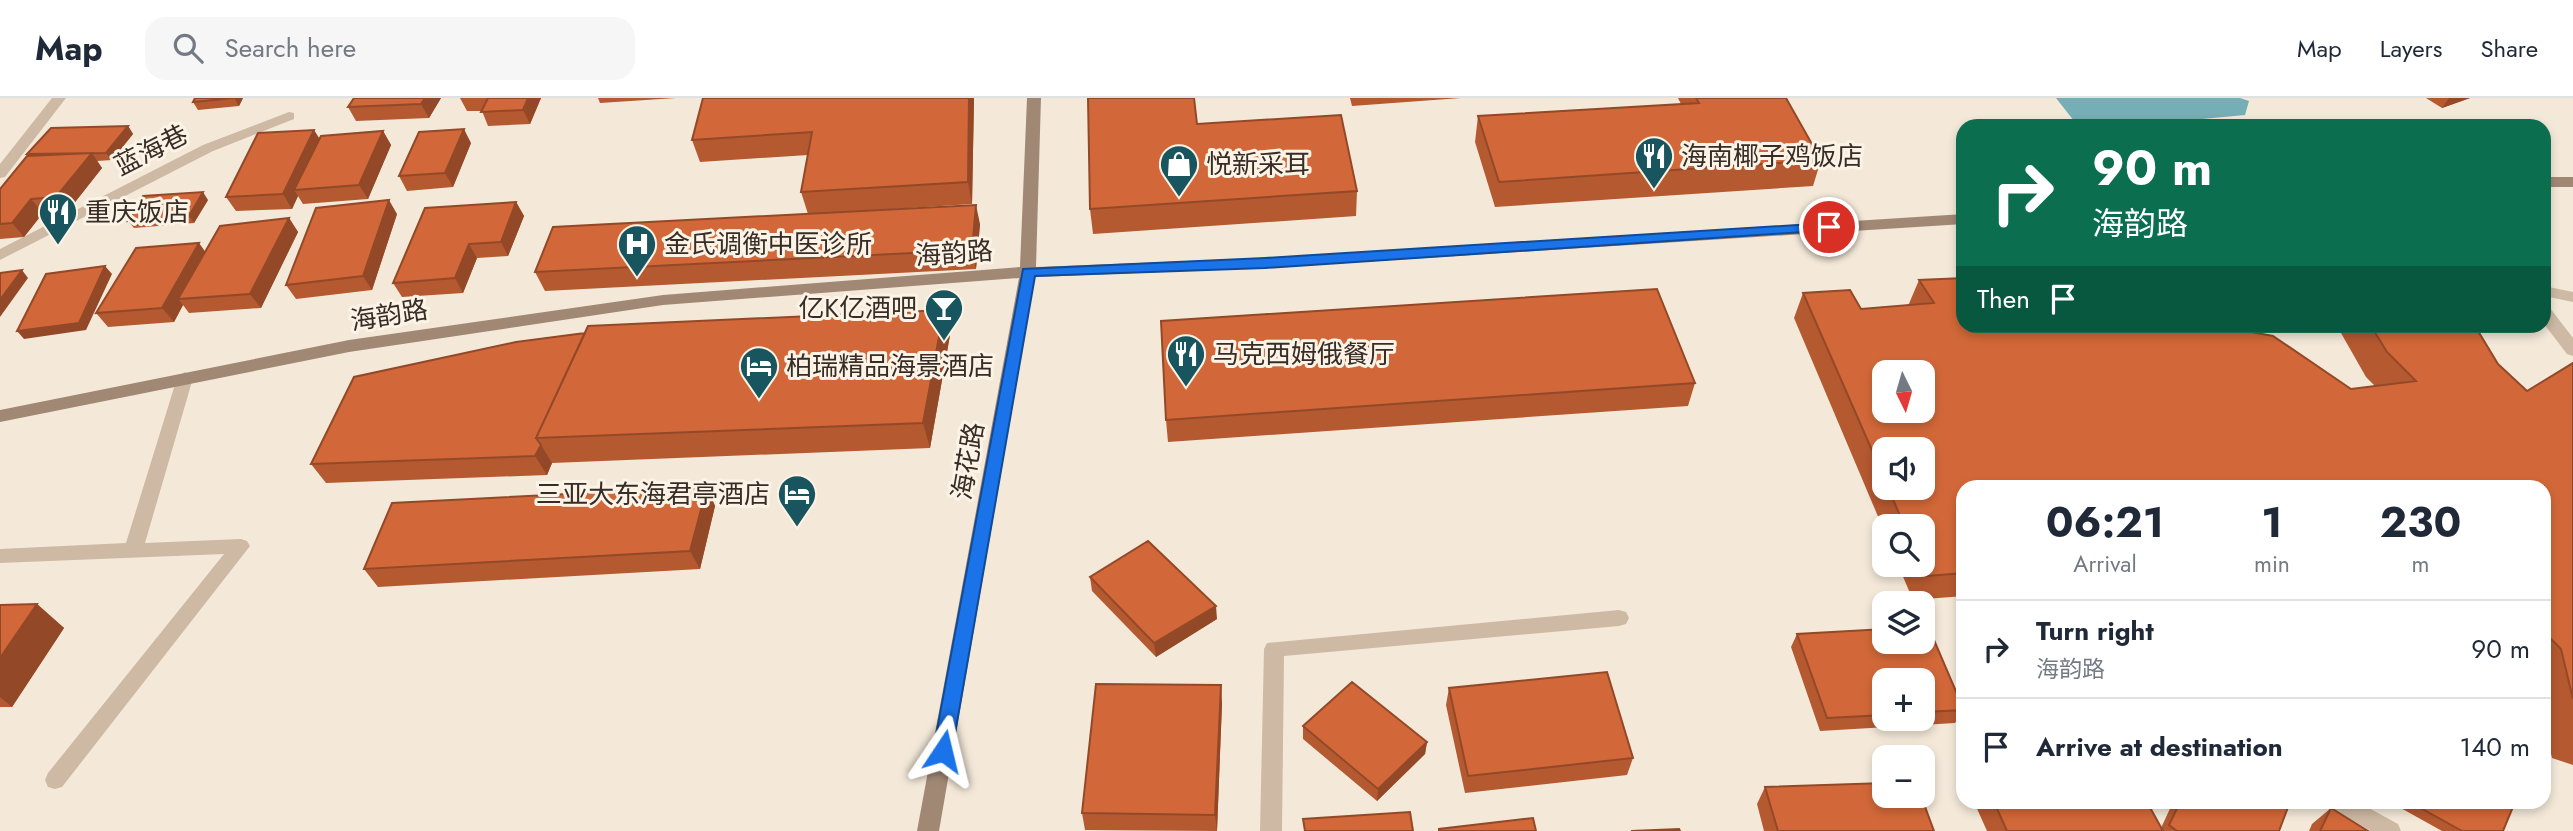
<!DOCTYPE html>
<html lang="en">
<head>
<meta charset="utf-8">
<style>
	body { margin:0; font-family:Jost,"Noto Sans SC",sans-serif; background:#f6f6f7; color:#1f2937; height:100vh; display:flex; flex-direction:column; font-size:26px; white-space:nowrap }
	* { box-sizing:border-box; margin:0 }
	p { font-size:23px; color:#747a83 }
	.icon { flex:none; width:38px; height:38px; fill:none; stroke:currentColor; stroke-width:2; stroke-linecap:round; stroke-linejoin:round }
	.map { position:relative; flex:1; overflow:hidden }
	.sheet { position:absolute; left:1956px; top:382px; width:595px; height:329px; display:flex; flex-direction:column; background:#fff; border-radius:21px; box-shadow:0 4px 10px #0003 }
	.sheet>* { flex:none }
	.top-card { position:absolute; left:1956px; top:21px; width:595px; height:214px; border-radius:21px; box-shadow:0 4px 10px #0003; background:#0b6e4f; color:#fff; overflow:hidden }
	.needle { width:46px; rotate:175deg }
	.buttons { position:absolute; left:1872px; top:262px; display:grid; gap:14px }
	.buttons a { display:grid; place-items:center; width:63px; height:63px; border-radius:14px; background:#fff; box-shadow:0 4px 10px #0003; font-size:35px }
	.pin { position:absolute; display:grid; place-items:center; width:60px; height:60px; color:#fff; margin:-30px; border:4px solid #fff; border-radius:50%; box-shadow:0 2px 7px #0007 }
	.me { position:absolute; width:77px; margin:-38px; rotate:10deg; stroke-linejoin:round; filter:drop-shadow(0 0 5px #0008) }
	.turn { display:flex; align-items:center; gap:24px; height:147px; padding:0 21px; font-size:32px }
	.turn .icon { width:91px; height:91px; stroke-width:2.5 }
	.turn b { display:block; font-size:49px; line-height:60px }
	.then { display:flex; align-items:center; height:66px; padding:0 21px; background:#0003; gap:14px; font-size:26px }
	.eta { display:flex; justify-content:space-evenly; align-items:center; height:119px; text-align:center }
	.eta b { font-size:42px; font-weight:700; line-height:49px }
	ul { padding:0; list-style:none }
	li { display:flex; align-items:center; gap:21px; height:98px; padding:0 21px; border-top:2px solid #e0e1e3 }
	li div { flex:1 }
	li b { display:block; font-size:26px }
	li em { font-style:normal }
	header { display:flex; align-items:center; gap:42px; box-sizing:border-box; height:98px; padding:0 35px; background:#fff; border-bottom:2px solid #e0e1e3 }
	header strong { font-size:33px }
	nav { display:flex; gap:38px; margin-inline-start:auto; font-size:24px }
	.search { width:490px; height:63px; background:#f6f6f7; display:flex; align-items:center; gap:18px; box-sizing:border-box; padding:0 24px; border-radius:21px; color:#747a83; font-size:26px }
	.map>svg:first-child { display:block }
</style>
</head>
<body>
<header>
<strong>Map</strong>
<div class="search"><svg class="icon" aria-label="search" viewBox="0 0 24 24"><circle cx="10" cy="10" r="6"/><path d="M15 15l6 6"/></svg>Search here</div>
<nav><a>Map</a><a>Layers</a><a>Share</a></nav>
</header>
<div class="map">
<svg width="2573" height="733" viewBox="0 0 2573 733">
	<rect width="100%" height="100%" fill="#f4e9d9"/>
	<path fill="#75aeb4" d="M 2056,0 L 2240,0 L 2249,3 L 2245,17 L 2128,28 L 2078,28 Z"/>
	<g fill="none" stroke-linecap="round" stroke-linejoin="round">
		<path fill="#cdb9a4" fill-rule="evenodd" d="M 52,0 L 66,0 L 5,79 L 0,80 L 0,66 Z
			M 2544,188 L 2573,194 L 2573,204 L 2544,198 Z
			M 2544,209 L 2550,210 L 2573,240 L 2573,258 L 2567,256 L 2544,226 Z
			M 185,274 L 193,280 L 145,445 L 241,441 L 247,443 L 250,448 L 62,689 L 55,691 L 48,689 L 45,682 L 48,675 L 224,456 L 0,465 L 0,451 L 126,445 L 177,280 Z"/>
		<path fill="#cdb9a4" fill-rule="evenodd" d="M 289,14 L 294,15 L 294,21 L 213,53 L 0,162 L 0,151 L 203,47 Z
			M 1619,512 L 1626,514 L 1629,520 L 1626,526 L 1619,528 L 1284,558 L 1282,733 L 1260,733 L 1264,551 L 1267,545 Z
			M 2329,704 L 2358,704 L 2398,726 L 2401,733 L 2371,733 L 2333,711 Z"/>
		<path fill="#a18875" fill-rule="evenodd" d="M 1027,0 L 1041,0 L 1036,169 L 1265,160 L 1964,116 L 1964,126 L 1265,170 L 1035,179 L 939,733 L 917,733 L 1019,180 L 663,207 L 349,254 L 0,324 L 0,312 L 349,242 L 663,197 L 1020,169 Z
			M 2544,79 L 2573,79 L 2573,89 L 2544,89 Z"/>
	</g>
	<path fill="#b55931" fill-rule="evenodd" d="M 195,0 L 243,0 L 239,8 L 198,12 L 193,4 Z
		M 441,0 L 429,20 L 356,23 L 348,9 Z
		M 460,0 L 541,0 L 530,26 L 488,28 L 482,13 L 467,13 Z
		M 598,0 L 676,0 L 600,5 Z
		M 703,0 L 974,0 L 972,106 L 862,113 L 980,126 L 976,171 L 545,193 L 535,174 L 808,116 L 801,94 L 808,57 L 700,64 L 692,42 Z
		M 1350,0 L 1461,0 L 1352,8 Z
		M 1678,0 L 1786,0 L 1821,62 L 1813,88 L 1495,109 L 1475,44 L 1478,18 L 1681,6 Z
		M 2426,0 L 2470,0 L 2442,10 Z
		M 128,28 L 133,36 L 112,62 L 97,63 L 102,70 L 68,113 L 43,115 L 24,139 L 0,141 L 0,91 L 28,58 L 27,56 Z
		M 383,33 L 391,47 L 368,101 L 303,106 L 298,98 L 292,111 L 236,113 L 226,99 L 319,40 Z
		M 471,45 L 453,89 L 407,93 L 399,78 Z
		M 1357,93 L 1356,118 L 1093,136 L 1090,111 Z
		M 208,102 L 194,125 L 134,130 L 128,123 Z
		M 516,104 L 524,118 L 508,158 L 477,160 L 463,195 L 402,199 L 393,185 Z
		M 397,116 L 372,192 L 296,201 L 286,187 Z
		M 289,120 L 298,134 L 261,210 L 189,215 L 183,207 L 174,224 L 108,229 L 96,215 L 205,154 Z
		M 1919,182 L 2351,291 L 2375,288 L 2366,279 L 2337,228 L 2475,228 L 2498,266 L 2527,293 L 2573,265 L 2573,667 L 2552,660 L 2544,627 L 2544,388 L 1964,388 L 1964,498 L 1913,502 L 1898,467 L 1923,467 L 1923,429 L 1885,429 L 1885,435 L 1794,220 L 1803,195 L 1861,211 L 1908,208 ZM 1885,352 L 1923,390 L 1885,390 Z
		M 950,237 L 930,350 L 552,365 L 547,377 L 326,385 L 311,366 Z
		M 1695,285 L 1688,308 L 1168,344 L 1166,322 Z
		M 707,389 L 715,408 L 700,471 L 378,489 L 364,471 Z
		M 1090,479 L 1217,521 L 1156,559 L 1092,493 Z
		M 37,506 L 64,530 L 12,609 L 0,609 L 0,507 Z
		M 1923,528 L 1928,528 L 1964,611 L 1955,625 L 1820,633 L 1791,549 L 1797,536 L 1885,531 L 1885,544 L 1923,544 ZM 1885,583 L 1923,583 L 1923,621 L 1885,621 Z
		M 1449,590 L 1633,660 L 1627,677 L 1465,695 L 1446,607 Z
		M 1222,605 L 1217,733 L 1085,732 L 1082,715 Z
		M 1303,628 L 1427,644 L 1425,656 L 1377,703 L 1303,641 Z
		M 1765,689 L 1934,733 L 1764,733 L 1757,706 Z
		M 1974,704 L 2147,704 L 2161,730 L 2173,704 L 2290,704 L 2279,733 L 1987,733 Z
		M 2390,704 L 2515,704 L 2503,733 L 2442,733 Z
		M 2331,710 L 2368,733 L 2309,733 L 2312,726 Z"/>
	<path fill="#934928" d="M 234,0 L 243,0 L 239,8 Z
		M 425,0 L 441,0 L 429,20 L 421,6 Z
		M 528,0 L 541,0 L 530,26 L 523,12 Z
		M 969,0 L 974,0 L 972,106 L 968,84 Z
		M 2449,0 L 2470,0 L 2442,10 Z
		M 128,28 L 133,36 L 112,62 L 106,55 Z
		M 464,31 L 471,45 L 453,89 L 445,75 Z
		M 314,32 L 323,46 L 294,92 L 298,98 L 292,111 L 283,96 Z
		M 383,33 L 391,47 L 368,101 L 359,87 Z
		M 92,55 L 102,70 L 68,113 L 56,99 Z
		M 203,94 L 208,102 L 194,125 L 189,118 Z
		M 31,101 L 43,115 L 24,139 L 12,125 Z
		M 389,102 L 397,116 L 372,192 L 363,178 Z
		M 516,104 L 524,118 L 508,158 L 501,144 Z
		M 976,107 L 980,126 L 976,171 L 972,152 Z
		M 289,120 L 298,134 L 261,210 L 250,196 Z
		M 199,145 L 209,159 L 178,201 L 183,207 L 174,224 L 162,210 Z
		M 469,146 L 477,160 L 463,195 L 455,180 Z
		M 105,168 L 112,176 L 86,232 L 24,241 L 17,233 Z
		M 22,172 L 28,180 L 0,219 L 0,202 Z
		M 944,212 L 950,237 L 930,350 L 923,325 Z
		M 541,347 L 552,365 L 547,377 L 535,358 Z
		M 707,389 L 715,408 L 700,471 L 690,453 Z
		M 37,506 L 64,530 L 12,609 L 0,599 L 0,560 Z
		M 1216,508 L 1217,521 L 1156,559 L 1154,545 Z
		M 1221,587 L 1222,605 L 1217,733 L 1215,717 Z
		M 1427,644 L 1425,656 L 1377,703 L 1378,691 Z"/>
	<path fill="#d26839" stroke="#934928" stroke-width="2" fill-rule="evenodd" d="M 195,0 L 234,0 L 193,4 Z
		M 354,0 L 425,0 L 421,6 L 348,9 Z
		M 488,0 L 528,0 L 523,12 L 481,14 Z
		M 703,0 L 969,0 L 968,84 L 801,94 L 812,34 L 692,42 Z
		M 1088,0 L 1194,0 L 1197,26 L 1341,17 L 1357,93 L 1090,111 Z
		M 1696,0 L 1786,0 L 1821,62 L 1499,84 L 1478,18 L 1699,5 Z
		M 128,28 L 106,55 L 27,56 L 51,30 Z
		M 464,31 L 445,75 L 399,78 L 419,34 Z
		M 314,32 L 283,96 L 226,99 L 258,35 Z
		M 383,33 L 359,87 L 294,92 L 321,38 Z
		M 92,55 L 56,99 L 31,101 L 12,125 L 0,126 L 0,91 L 27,58 Z
		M 203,94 L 189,118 L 128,123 L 143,98 Z
		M 389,102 L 363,178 L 286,187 L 316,110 Z
		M 516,104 L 501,144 L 469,146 L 455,180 L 393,185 L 425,110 Z
		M 976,107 L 972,152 L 535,174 L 553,129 Z
		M 289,120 L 250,196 L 178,201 L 220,128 Z
		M 199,145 L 162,210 L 96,215 L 136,150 Z
		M 105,168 L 79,225 L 17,233 L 46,176 Z
		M 22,172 L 0,202 L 0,175 Z
		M 1964,180 L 1964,228 L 2218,228 L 2273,238 L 2351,291 L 2416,283 L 2387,254 L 2371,228 L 2475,228 L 2498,266 L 2527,293 L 2573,265 L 2573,601 L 2561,551 L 2544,534 L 2544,388 L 1964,388 L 1964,475 L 1927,478 L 1922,467 L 1923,467 L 1923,429 L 1905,429 L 1888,390 L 1923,390 L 1923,352 L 1885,352 L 1885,382 L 1803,195 L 1850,192 L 1861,211 L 1934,205 L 1919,182 ZM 1885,275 L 1923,275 L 1923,313 L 1885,313 Z
		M 1657,191 L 1695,285 L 1166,322 L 1161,223 Z
		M 944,212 L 923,325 L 536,340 L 588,228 Z
		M 585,235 L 536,340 L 541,347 L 535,358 L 311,366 L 354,279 L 516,244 Z
		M 707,389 L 690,453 L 364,471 L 392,405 Z
		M 1148,443 L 1216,508 L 1154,545 L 1090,479 Z
		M 37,506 L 0,560 L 0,507 Z
		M 1923,528 L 1928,528 L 1964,612 L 1923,614 L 1923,583 L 1885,583 L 1885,617 L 1827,620 L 1797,536 L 1885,531 L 1885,544 L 1923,544 Z
		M 1607,574 L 1633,660 L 1468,678 L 1449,590 Z
		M 1352,584 L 1427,644 L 1378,691 L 1303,628 Z
		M 1096,586 L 1221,587 L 1215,717 L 1082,715 Z
		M 1885,685 L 1885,698 L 1921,698 L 1934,733 L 1778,733 L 1765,689 Z
		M 1994,704 L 2147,704 L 2163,733 L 2007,733 Z
		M 2180,704 L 2290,704 L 2279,733 L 2177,733 L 2169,727 Z
		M 2410,704 L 2515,704 L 2503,733 L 2462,733 Z
		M 2331,710 L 2368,733 L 2320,733 Z
		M 1410,714 L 1413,733 L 1305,733 L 1303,721 Z
		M 1533,720 L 1536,733 L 1439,733 L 1439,731 Z
		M 1679,731 L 1680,733 L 1631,733 Z"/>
	<path fill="#1a73e8" stroke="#114b97" stroke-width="2" d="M 1829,125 L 1834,126 L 1834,132 L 1265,170 L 1035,178 L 952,653 L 949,659 L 943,661 L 936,659 L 933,653 L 1023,171 L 1265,160 Z"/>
	<defs>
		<g id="restaurant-pin" transform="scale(2.0125)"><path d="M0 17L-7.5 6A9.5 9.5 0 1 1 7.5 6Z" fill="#18555e" stroke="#fbf3e6"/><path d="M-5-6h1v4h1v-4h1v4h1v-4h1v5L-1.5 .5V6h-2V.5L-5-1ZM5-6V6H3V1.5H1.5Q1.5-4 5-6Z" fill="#fff"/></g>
		<g id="shop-pin" transform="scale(2.0125)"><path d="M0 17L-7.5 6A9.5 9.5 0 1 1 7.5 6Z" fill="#18555e" stroke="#fbf3e6"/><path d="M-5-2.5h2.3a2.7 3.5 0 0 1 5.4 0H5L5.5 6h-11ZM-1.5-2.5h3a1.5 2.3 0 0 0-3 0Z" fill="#fff"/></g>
		<g id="hospital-pin" transform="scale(2.0125)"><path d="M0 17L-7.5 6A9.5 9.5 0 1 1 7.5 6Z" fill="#18555e" stroke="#fbf3e6"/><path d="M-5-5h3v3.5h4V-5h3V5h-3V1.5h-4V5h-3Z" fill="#fff"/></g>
		<g id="bar-pin" transform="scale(2.0125)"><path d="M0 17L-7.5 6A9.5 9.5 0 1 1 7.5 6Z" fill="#18555e" stroke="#fbf3e6"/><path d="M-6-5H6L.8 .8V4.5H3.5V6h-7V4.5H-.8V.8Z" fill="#fff"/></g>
		<g id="hotel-pin" transform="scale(2.0125)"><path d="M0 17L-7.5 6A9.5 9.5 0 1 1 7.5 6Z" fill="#18555e" stroke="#fbf3e6"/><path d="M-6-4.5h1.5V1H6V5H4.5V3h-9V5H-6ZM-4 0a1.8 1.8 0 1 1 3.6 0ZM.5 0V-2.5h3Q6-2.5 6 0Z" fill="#fff"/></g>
	</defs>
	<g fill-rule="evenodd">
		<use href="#restaurant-pin" x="1654" y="58"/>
		<use href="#shop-pin" x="1179" y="66"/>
		<use href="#restaurant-pin" x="58" y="114"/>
		<use href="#hospital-pin" x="637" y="146"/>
		<use href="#bar-pin" x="944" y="210"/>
		<use href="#restaurant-pin" x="1186" y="256"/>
		<use href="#hotel-pin" x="759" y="268"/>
		<use href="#hotel-pin" x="797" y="396"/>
	</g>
	<g text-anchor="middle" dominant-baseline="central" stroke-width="6" stroke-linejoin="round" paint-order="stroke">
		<g font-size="26" fill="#382d26" stroke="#fbf3e6">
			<text transform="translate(151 52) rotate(-27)">蓝海巷</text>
			<text transform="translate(954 155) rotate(-4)">海韵路</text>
			<text transform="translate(389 217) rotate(-9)">海韵路</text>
			<text transform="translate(968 363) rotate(-80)">海花路</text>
		</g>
		<g font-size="26" fill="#382d26" stroke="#fbf3e6" text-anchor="start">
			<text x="1681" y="58">海南椰子鸡饭店</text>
			<text x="1206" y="66">悦新采耳</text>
			<text x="85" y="114">重庆饭店</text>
			<text x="664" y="146">金氏调衡中医诊所</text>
			<text x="917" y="210" text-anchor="end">亿K亿酒吧</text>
			<text x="1213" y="256">马克西姆俄餐厅</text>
			<text x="786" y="268">柏瑞精品海景酒店</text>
			<text x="770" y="396" text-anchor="end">三亚大东海君亭酒店</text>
		</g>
	</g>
</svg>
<div class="buttons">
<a><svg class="needle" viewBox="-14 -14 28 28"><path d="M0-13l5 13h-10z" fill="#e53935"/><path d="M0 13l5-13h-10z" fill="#747a83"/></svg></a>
<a><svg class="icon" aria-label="sound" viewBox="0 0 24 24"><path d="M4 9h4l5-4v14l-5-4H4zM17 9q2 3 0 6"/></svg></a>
<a><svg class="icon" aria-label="search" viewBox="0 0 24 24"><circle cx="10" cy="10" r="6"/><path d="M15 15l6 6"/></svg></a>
<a><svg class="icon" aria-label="layers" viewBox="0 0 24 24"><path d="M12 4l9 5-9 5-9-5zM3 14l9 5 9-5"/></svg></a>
<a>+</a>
<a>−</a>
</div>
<div class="pin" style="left:1829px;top:129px;background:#d93025"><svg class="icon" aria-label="arrive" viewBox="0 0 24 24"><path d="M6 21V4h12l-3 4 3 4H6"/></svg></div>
<svg class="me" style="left:943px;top:653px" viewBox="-20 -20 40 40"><path d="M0-17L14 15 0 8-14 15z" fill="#1a73e8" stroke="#fff" stroke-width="4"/></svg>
<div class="top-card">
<div class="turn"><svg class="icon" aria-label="right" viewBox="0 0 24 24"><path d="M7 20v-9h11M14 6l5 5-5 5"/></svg><div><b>90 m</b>海韵路</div></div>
<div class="then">Then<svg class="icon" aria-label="arrive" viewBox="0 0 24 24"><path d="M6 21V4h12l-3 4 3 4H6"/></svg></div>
</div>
<section class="sheet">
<div class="eta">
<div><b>06:21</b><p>Arrival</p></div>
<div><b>1</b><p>min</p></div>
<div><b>230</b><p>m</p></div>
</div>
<ul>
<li><svg class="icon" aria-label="right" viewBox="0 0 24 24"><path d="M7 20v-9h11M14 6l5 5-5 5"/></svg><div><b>Turn right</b><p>海韵路</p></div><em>90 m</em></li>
<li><svg class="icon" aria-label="arrive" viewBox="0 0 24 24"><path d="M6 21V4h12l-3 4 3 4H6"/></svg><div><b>Arrive at destination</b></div><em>140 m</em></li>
</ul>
</section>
</div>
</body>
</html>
